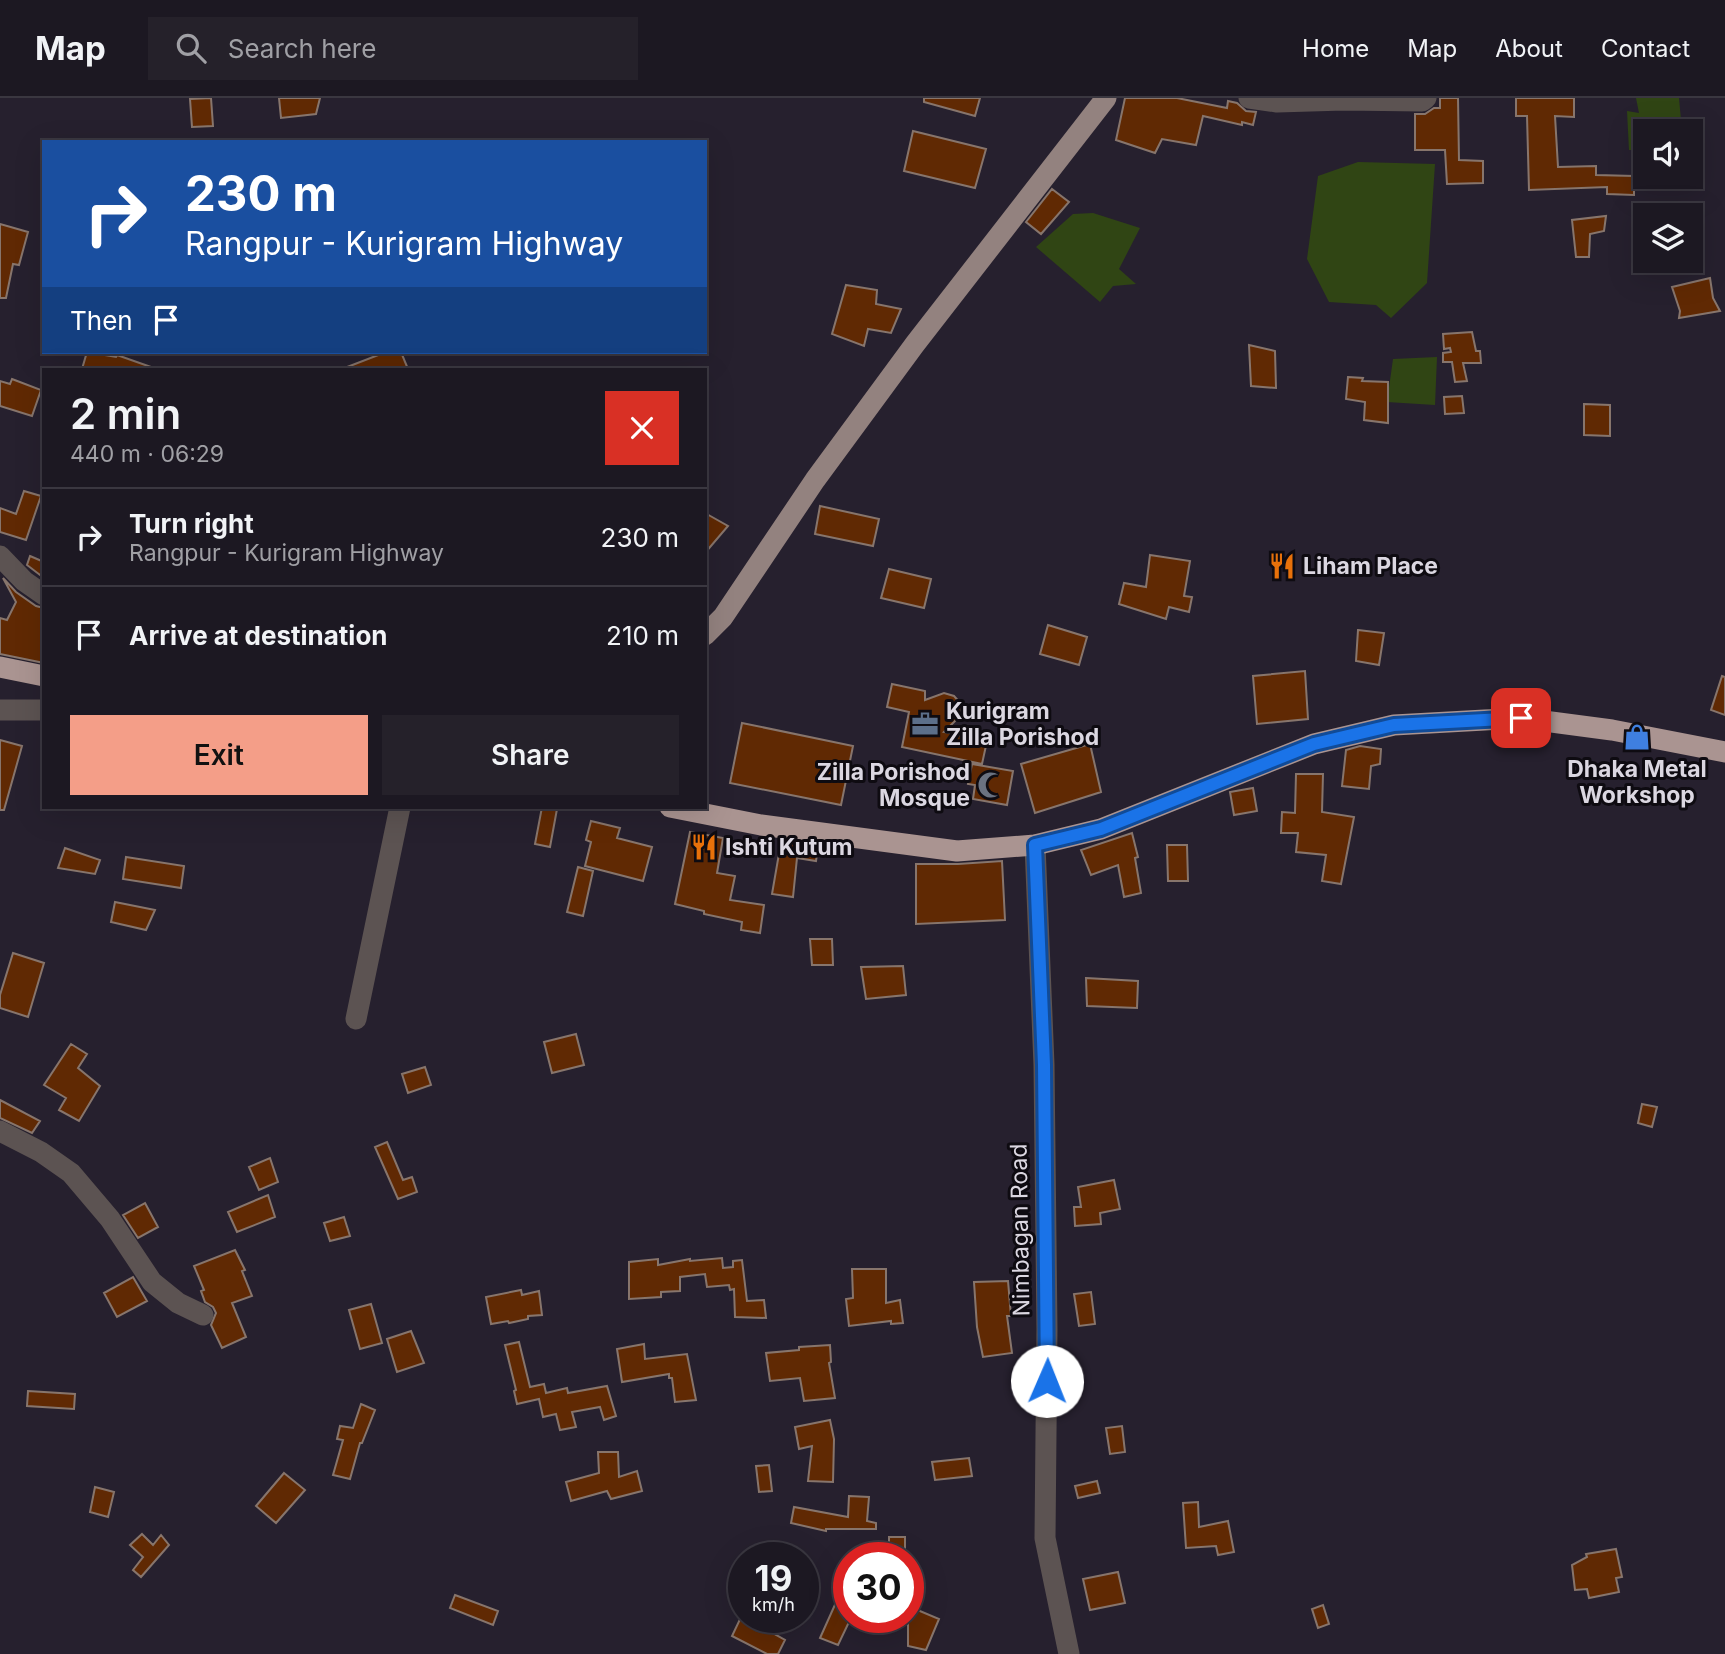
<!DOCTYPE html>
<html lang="en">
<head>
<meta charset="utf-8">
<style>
	body { margin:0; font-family:Inter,sans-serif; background:#25212a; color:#f1f3f6; height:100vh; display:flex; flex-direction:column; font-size:26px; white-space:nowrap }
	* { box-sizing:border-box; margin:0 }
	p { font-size:23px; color:#a0a0a5 }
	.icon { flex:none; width:38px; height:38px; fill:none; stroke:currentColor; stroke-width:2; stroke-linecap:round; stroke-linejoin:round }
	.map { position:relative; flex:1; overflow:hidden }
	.sheet { position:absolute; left:42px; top:270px; width:665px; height:441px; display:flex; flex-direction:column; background:#1c1822; border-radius:0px; box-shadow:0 7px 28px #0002,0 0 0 2px #3a3740 }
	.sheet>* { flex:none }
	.banner { position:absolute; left:42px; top:42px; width:665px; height:214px; border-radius:0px; box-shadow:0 7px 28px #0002,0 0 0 2px #3a3740; background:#1a4fa0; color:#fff; overflow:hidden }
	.fabs { position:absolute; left:1633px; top:21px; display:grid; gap:14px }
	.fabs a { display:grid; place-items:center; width:70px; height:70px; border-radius:0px; background:#1c1822; box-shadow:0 7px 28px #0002,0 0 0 2px #3a3740; font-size:35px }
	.speed { position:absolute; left:728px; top:1444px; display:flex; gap:14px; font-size:35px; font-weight:700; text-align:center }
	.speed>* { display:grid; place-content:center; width:91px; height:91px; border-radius:50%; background:#1c1822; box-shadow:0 7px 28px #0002,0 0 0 2px #3a3740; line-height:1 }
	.speed small { font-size:18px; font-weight:400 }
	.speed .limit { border:10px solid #d22; background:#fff; color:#111 }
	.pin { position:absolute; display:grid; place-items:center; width:60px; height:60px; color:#fff; margin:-30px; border-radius:14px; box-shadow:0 4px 10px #0006 }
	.me { position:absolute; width:77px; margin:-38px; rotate:1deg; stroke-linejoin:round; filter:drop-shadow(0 0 5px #0008) }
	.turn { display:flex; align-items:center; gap:24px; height:147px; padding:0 28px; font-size:32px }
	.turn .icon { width:91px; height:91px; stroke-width:2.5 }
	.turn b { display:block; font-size:49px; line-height:60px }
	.then { display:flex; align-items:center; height:66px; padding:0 28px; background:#0003; gap:14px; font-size:26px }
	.round { display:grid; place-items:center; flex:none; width:74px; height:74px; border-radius:0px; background:#25212a }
	.summary { display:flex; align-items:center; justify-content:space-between; height:119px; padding:0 28px }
	h1 { font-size:42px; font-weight:600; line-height:52px }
	.cta { display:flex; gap:14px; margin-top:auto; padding:14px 28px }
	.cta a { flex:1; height:80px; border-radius:0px; background:#f49e88; color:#111; font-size:28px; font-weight:600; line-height:80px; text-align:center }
	.cta a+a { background:#25212a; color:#f1f3f6 }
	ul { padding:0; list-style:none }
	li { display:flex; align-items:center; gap:21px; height:98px; padding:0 28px; border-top:2px solid #3a3740 }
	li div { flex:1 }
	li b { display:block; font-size:26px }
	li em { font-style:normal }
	header { display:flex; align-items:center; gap:42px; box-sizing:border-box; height:98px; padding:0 35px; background:#1c1822; border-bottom:2px solid #3a3740 }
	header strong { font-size:33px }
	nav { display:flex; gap:38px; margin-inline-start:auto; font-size:24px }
	.search { width:490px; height:63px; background:#25212a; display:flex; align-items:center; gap:18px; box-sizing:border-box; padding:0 24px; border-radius:0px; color:#a0a0a5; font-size:26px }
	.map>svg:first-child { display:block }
</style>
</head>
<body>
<header>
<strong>Map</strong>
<div class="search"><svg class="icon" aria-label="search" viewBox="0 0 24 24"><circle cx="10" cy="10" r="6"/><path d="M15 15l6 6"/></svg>Search here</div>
<nav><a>Home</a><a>Map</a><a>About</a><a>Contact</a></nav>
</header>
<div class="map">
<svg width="1725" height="1556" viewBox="0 0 1725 1556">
	<rect width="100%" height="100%" fill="#26202e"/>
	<path fill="#304514" d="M 1636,0 L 1679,0 L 1682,33 L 1645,33 L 1645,52 L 1629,52 L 1627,13 L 1639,15 Z
		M 1358,64 L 1435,66 L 1427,185 L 1391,220 L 1376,207 L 1329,204 L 1307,161 L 1318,78 Z
		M 1093,115 L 1140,130 L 1119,171 L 1136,186 L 1113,188 L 1100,204 L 1036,149 L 1073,116 Z
		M 1437,259 L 1435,307 L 1387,304 L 1393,261 Z"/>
	<path fill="#602903" stroke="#87756c" stroke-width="2" d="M 211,0 L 213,28 L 192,29 L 190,1 Z
		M 279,0 L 320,0 L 316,16 L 281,20 Z
		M 924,0 L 980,0 L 975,18 L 924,4 Z
		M 1125,0 L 1177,0 L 1227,10 L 1228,3 L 1237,5 L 1246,13 L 1256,14 L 1253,27 L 1242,24 L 1242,27 L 1203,18 L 1196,47 L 1162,41 L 1155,55 L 1116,42 Z
		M 1440,0 L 1458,0 L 1459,62 L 1483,63 L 1483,85 L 1447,86 L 1445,52 L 1415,52 L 1415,16 L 1425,16 L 1434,10 L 1440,10 Z
		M 1516,0 L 1574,0 L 1574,19 L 1555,18 L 1558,69 L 1596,68 L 1596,77 L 1634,78 L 1634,97 L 1607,96 L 1607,89 L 1529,92 L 1527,18 L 1516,18 Z
		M 913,33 L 986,51 L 975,90 L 904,73 Z
		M 1052,91 L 1069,104 L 1041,136 L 1026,124 Z
		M 1606,118 L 1604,133 L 1590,136 L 1589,159 L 1576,159 L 1572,122 Z
		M 0,126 L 28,134 L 19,167 L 13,166 L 6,200 L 0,200 Z
		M 1710,180 L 1713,200 L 1720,213 L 1679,220 L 1680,213 L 1672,189 Z
		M 846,187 L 877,192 L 876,206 L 901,211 L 891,235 L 868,231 L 864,248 L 832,236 Z
		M 1472,234 L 1476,253 L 1480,253 L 1481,265 L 1463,265 L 1467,283 L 1455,284 L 1452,264 L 1443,264 L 1443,255 L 1451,254 L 1450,250 L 1444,251 L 1443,236 Z
		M 1249,247 L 1275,253 L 1276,290 L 1251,288 Z
		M 87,254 L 116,259 L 117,257 L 151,269 L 151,271 L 82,271 Z
		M 386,254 L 401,254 L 408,271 L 342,271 Z
		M 1348,279 L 1363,280 L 1362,283 L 1388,284 L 1388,325 L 1364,322 L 1365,304 L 1346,301 Z
		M 12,281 L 41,292 L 32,318 L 0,308 L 0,283 L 10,286 Z
		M 1462,298 L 1464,315 L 1445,316 L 1444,299 Z
		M 1584,306 L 1610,307 L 1610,338 L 1584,337 Z
		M 24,393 L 41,398 L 26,442 L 0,434 L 0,410 L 16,416 Z
		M 820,408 L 879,421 L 873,448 L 815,436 Z
		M 705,415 L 728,428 L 705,455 Z
		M 1150,457 L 1190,463 L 1184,498 L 1192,499 L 1189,514 L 1169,509 L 1166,521 L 1119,506 L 1124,485 L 1146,489 Z
		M 30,458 L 44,464 L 44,480 L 27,467 Z
		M 889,471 L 931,481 L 924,510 L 881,500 Z
		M 3,480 L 16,494 L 36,508 L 44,510 L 44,565 L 0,556 L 0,520 L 7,522 L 16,504 Z
		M 1048,527 L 1087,539 L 1079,567 L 1040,556 Z
		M 1358,532 L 1384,535 L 1379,567 L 1356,563 Z
		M 1305,573 L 1308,621 L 1257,626 L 1253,578 Z
		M 1722,578 L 1725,579 L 1725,617 L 1711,612 Z
		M 892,586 L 925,593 L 925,602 L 944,595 L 954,598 L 962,607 L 960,618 L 944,634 L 987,643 L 982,666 L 902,649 L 909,614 L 887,609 Z
		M 742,625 L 853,648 L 841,707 L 730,685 Z
		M 0,642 L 22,648 L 4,712 L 0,712 Z
		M 1090,646 L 1101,694 L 1035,715 L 1021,666 Z
		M 1360,648 L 1381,651 L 1380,666 L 1371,668 L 1369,691 L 1342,688 L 1346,652 Z
		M 972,666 L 1013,673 L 1007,707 L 973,701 L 975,687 L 968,686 Z
		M 1296,676 L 1323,676 L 1322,714 L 1354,719 L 1341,786 L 1322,783 L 1326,757 L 1296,754 L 1298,735 L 1281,735 L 1282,714 L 1295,715 Z
		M 1253,690 L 1257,713 L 1234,717 L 1230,694 Z
		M 542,709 L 557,711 L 550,749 L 535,746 Z
		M 591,723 L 620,730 L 617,740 L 652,749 L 643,783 L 585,768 L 591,744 L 586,742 Z
		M 690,734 L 723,740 L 717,775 L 735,778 L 730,802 L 764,807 L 760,835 L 741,832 L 742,824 L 704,816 L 704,813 L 675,806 Z
		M 1132,735 L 1138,759 L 1135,760 L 1141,795 L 1124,799 L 1118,767 L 1091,777 L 1081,752 Z
		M 781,744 L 818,749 L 816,763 L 797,760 L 793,799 L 772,796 Z
		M 1167,747 L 1187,747 L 1188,783 L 1168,783 Z
		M 65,750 L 100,762 L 95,776 L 58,770 Z
		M 126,759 L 184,768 L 181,790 L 123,781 Z
		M 1002,763 L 1005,822 L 916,826 L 916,766 L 958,766 Z
		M 578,769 L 593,773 L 583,818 L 567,814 Z
		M 115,804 L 155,812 L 146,832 L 111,824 Z
		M 810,841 L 832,841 L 833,867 L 812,867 Z
		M 13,855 L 44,865 L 28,919 L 0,910 L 0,897 Z
		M 903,868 L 906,897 L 866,901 L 861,869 Z
		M 1086,880 L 1138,883 L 1137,910 L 1087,908 Z
		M 576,936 L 584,967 L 552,975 L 544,944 Z
		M 71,946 L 87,956 L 78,970 L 100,988 L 79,1023 L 59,1012 L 66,1000 L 44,987 Z
		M 425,969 L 431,987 L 408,995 L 402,976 Z
		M 0,1002 L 40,1023 L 32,1035 L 0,1020 Z
		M 1642,1006 L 1657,1009 L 1652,1029 L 1638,1025 Z
		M 387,1044 L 403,1082 L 412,1079 L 417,1094 L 398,1101 L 375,1049 Z
		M 270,1060 L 278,1084 L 259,1092 L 249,1069 Z
		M 1114,1082 L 1120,1111 L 1100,1115 L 1101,1126 L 1075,1128 L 1074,1109 L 1081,1109 L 1078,1089 Z
		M 268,1097 L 275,1119 L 237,1134 L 228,1114 Z
		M 145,1105 L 158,1129 L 138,1140 L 123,1117 Z
		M 344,1119 L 350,1138 L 330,1143 L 324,1125 Z
		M 235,1152 L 245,1172 L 242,1173 L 252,1198 L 232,1205 L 246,1239 L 222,1250 L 211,1227 L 216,1215 L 213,1209 L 205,1204 L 201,1193 L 204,1192 L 194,1168 Z
		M 722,1160 L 723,1170 L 733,1169 L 733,1163 L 742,1162 L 747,1203 L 764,1202 L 766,1220 L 735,1219 L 734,1191 L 730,1192 L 729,1187 L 707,1189 L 705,1176 L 680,1179 L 680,1193 L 661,1194 L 661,1199 L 629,1201 L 629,1164 L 658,1161 L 658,1167 L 690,1161 L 690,1163 Z
		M 852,1171 L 886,1171 L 886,1205 L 900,1202 L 903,1225 L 891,1226 L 891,1223 L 849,1228 L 846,1201 L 853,1200 Z
		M 133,1179 L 147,1203 L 117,1219 L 104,1195 Z
		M 1008,1183 L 1011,1218 L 1007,1218 L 1012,1255 L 983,1259 L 977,1229 L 974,1184 Z
		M 521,1192 L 522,1197 L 539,1193 L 542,1217 L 528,1218 L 528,1221 L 509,1225 L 508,1223 L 491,1226 L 486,1199 Z
		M 1091,1194 L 1095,1226 L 1079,1228 L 1074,1196 Z
		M 371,1206 L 382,1245 L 360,1251 L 349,1212 Z
		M 411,1233 L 424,1265 L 397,1274 L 387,1241 Z
		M 519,1244 L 530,1289 L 544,1286 L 546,1295 L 567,1290 L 568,1295 L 607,1288 L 616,1318 L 604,1322 L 600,1309 L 572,1314 L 576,1329 L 560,1332 L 556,1316 L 543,1319 L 539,1301 L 517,1306 L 514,1293 L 516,1292 L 505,1247 Z
		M 644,1246 L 645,1261 L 687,1256 L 696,1302 L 675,1304 L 672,1280 L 669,1280 L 669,1276 L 622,1284 L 617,1251 Z
		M 830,1247 L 831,1264 L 829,1265 L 835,1300 L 804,1303 L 800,1280 L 770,1283 L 766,1255 L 799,1252 L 799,1249 Z
		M 28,1293 L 75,1296 L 74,1311 L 27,1308 Z
		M 361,1306 L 375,1312 L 362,1345 L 360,1345 L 350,1381 L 333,1377 L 343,1342 L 337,1341 L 340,1328 L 353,1330 Z
		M 830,1322 L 834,1341 L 833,1384 L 808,1383 L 812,1348 L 799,1351 L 795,1329 Z
		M 1122,1328 L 1125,1354 L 1110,1356 L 1106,1330 Z
		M 598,1354 L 618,1354 L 619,1379 L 637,1373 L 642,1393 L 611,1401 L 607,1393 L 571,1403 L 566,1384 L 599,1375 Z
		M 969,1360 L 972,1378 L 935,1382 L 932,1364 Z
		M 769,1367 L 772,1393 L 759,1394 L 756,1368 Z
		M 284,1375 L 305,1392 L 276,1425 L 256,1408 Z
		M 1097,1383 L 1100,1395 L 1078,1400 L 1075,1388 Z
		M 95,1389 L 114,1394 L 108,1419 L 90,1414 Z
		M 849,1398 L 869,1399 L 867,1423 L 876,1425 L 876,1431 L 826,1431 L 826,1433 L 791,1425 L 794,1409 L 848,1419 Z
		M 1198,1404 L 1199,1429 L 1228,1423 L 1234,1454 L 1218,1457 L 1216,1448 L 1186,1450 L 1183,1405 Z
		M 142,1436 L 153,1447 L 161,1437 L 169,1447 L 141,1479 L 133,1472 L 143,1459 L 130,1447 Z
		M 889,1439 L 905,1439 L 905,1460 L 889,1460 Z
		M 1616,1451 L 1622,1479 L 1616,1480 L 1619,1494 L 1589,1500 L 1587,1491 L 1575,1492 L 1572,1467 L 1587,1459 L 1586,1456 Z
		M 1118,1474 L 1125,1505 L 1090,1512 L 1083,1481 Z
		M 455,1497 L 498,1513 L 493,1527 L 450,1510 Z
		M 838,1500 L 849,1506 L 849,1524 L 838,1547 L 820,1540 Z
		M 1323,1507 L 1329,1526 L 1318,1530 L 1312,1511 Z
		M 908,1508 L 939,1521 L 926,1552 L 908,1548 Z
		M 742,1517 L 773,1530 L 771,1534 L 785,1542 L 778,1556 L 767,1556 L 732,1538 Z"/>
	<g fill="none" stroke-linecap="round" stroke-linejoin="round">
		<path stroke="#5c5352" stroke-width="21" d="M 1249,0 L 1277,4 L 1344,2 L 1422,3 L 1426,0
			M 0,458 L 24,483 L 44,497
			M 0,612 L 44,612
			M 1035,747 L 1044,967 L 1047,1231 L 1045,1440 L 1069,1556
			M 356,921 L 400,709
			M 0,1033 L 41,1054 L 71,1075 L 110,1121 L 152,1184 L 178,1205 L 203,1217"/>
		<path stroke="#93827f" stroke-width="21" d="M 705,537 L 723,519 L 815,382 L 915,246 L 1106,0"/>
		<path stroke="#aa9491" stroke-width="21" d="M 0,569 L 44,578
			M 670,709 L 761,727 L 957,753 L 1035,747 L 1101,731 L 1314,646 L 1394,627 L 1521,620 L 1612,632 L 1725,654"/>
	</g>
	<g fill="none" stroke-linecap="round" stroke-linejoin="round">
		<g stroke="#114b97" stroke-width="18">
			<path id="route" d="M 1047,1283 L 1044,967 L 1035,747 L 1101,731 L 1314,646 L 1394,627 L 1521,620"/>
		</g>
		<use href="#route" stroke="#1a73e8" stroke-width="12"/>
	</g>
	<defs>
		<g id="restaurant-bare" transform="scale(2.1)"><path d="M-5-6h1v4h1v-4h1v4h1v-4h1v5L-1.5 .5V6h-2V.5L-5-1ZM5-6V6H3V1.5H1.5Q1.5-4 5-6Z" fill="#e8710a" stroke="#0e0b11" stroke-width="2.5" paint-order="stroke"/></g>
		<g id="office-bare" transform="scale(2.1)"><path d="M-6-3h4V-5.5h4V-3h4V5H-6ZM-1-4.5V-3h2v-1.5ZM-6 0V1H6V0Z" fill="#5c6f8a" stroke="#0e0b11" stroke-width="2.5" paint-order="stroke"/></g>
		<g id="shop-bare" transform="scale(2.1)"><path d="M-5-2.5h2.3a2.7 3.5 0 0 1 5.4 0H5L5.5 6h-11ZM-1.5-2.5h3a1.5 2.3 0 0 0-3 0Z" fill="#3f7fe0" stroke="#0e0b11" stroke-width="2.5" paint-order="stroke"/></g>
		<g id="mosque-bare" transform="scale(2.1)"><path d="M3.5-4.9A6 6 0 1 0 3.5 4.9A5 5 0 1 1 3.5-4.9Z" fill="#6b7280" stroke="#0e0b11" stroke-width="2.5" paint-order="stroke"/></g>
	</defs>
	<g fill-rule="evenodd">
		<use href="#restaurant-bare" x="1282" y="468"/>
		<use href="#office-bare" x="925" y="626"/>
		<use href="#shop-bare" x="1637" y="639"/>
		<use href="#mosque-bare" x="991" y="687"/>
		<use href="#restaurant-bare" x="704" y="749"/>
	</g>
	<g text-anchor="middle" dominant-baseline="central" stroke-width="6" stroke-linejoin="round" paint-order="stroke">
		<g font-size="23" font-weight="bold" fill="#dbd7e1" stroke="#0e0b11" text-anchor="start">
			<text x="1303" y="468">Liham Place</text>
			<text x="946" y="613">Kurigram<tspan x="946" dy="26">Zilla Porishod</tspan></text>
			<text x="1637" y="671" text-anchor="middle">Dhaka Metal<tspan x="1637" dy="26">Workshop</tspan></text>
			<text x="970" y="674" text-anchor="end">Zilla Porishod<tspan x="970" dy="26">Mosque</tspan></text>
			<text x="725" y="749">Ishti Kutum</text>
		</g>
		<g font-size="23" fill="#dbd7e1" stroke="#0e0b11">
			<text transform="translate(1020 1132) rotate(-91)">Nimbagan Road</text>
		</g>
	</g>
</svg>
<div class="fabs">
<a><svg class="icon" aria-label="sound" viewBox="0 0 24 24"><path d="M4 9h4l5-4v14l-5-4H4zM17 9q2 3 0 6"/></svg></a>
<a><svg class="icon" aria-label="layers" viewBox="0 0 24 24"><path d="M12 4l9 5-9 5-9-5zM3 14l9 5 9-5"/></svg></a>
</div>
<div class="speed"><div>19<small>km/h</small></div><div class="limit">30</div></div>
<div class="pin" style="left:1521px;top:620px;background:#d93025"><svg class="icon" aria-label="arrive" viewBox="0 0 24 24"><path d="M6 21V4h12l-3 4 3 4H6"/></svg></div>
<svg class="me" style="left:1047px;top:1283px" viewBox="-20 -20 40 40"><circle r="19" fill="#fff"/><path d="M0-13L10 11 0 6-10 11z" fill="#1a73e8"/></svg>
<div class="banner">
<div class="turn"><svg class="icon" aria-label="right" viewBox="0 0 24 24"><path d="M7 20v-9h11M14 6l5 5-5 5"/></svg><div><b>230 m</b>Rangpur - Kurigram Highway</div></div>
<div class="then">Then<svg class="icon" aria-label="arrive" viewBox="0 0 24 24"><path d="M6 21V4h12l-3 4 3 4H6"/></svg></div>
</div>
<section class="sheet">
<div class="summary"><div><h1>2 min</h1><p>440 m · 06:29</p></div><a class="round" style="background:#d93025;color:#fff"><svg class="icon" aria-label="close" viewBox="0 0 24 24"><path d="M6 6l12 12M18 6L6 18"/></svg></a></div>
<ul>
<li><svg class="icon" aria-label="right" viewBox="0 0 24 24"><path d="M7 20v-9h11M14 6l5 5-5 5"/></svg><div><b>Turn right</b><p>Rangpur - Kurigram Highway</p></div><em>230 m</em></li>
<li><svg class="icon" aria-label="arrive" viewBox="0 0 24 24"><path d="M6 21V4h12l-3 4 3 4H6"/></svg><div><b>Arrive at destination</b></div><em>210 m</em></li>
</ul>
<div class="cta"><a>Exit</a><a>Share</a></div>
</section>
</div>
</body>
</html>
